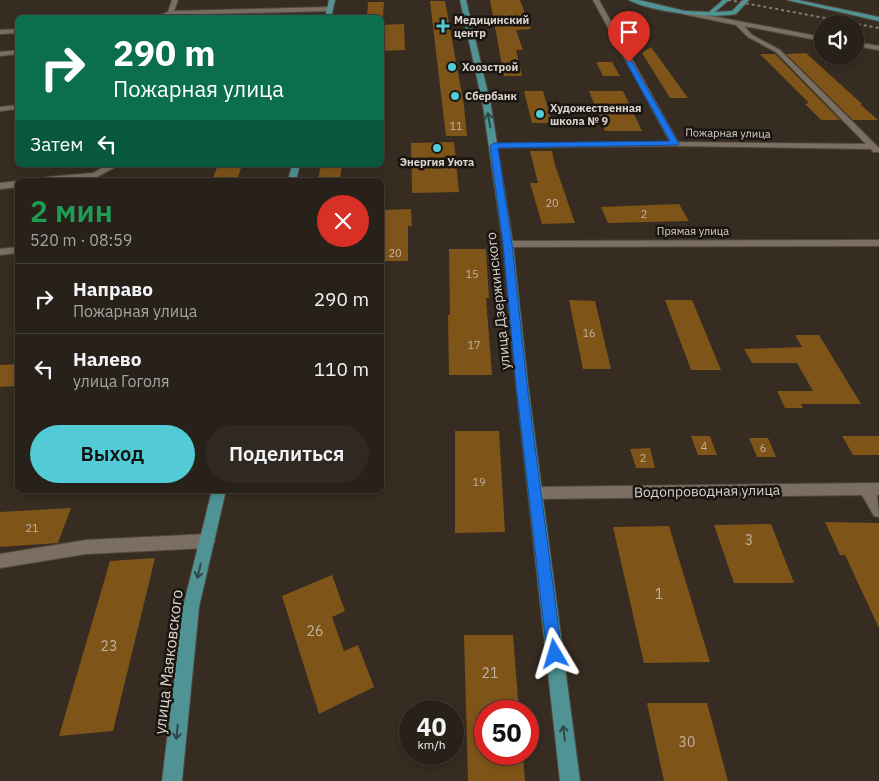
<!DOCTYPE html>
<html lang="ru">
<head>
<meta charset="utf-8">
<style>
	body { margin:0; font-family:"IBM Plex Sans",sans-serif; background:#302922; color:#f1f3f6; height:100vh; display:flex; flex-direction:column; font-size:19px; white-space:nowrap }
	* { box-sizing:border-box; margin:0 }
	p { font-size:16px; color:#a5a3a2 }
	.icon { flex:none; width:28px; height:28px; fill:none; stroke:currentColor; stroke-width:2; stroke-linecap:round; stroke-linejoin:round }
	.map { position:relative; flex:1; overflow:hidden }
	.drawer { position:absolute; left:15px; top:178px; width:369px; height:315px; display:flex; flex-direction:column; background:#282119; border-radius:8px; box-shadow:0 2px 8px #0003,0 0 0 1px #443e38 }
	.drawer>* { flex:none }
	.hud { position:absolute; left:15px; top:15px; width:369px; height:152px; border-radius:8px; box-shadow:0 2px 8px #0003,0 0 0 1px #443e38; background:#0b6e4f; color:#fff; overflow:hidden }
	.buttons { position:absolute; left:814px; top:15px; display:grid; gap:10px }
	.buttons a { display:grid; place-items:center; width:50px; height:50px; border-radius:50%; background:#282119; box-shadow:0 2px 8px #0003,0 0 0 1px #443e38; font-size:25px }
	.speed { position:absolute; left:399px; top:700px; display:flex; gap:10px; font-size:25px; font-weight:700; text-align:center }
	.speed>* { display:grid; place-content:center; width:65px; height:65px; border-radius:50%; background:#282119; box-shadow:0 2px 8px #0003,0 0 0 1px #443e38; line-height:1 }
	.speed small { font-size:12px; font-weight:400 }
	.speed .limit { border:8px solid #d22; background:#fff; color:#111 }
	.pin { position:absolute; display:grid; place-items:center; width:42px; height:42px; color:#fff; margin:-51px -21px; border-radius:50% 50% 50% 0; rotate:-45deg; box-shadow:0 0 5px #0007 }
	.pin .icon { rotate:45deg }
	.me { position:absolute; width:55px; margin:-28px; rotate:353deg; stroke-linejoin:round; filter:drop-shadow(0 0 4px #0008) }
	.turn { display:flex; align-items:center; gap:18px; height:105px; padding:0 15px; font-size:22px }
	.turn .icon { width:65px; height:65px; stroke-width:2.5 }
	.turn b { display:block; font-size:35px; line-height:42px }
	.then { display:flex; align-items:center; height:48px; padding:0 15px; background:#0003; gap:10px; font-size:19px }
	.round { display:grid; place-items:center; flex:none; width:52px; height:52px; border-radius:26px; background:#302922 }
	.headline { display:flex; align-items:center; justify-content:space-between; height:85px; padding:0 15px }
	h1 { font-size:30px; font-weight:600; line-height:38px; color:#1e9e55 }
	.button { display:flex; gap:10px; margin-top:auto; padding:10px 15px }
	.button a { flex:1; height:58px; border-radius:30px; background:#52cbd7; color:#111; font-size:20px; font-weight:600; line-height:58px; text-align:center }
	.button a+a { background:#302922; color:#f1f3f6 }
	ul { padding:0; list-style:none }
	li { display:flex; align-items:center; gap:15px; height:70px; padding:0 15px; border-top:1px solid #443e38 }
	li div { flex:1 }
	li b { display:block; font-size:19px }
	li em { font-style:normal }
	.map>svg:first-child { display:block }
</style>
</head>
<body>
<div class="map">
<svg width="879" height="781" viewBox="0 0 879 781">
	<rect width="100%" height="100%" fill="#362c21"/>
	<path fill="#7e5419" d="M 490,0 L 520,0 L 531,29 L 516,30 L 523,50 L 516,50 L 522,76 L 504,76 Z
		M 430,1 L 445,1 L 464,106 L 467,136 L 446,136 Z
		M 368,2 L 384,2 L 383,18 L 367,18 Z
		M 404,24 L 405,50 L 381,51 L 381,25 Z
		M 651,47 L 688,98 L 670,98 L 642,53 Z
		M 806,53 L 862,104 L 860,104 L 878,120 L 853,120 L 786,54 Z
		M 760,54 L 775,54 L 840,120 L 821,120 L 805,104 L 809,103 Z
		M 596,62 L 612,62 L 620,76 L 603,76 Z
		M 524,91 L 543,91 L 552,123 L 532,123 Z
		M 589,91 L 623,91 L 642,131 L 605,131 Z
		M 454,142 L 459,192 L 412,193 L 411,143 Z
		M 530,151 L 552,151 L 555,165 L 575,223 L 542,224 L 530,183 L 538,183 Z
		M 218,165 L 242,165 L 237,180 L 212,180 Z
		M 321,165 L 342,165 L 340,180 L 318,180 Z
		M 679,204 L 689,221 L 608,223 L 601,207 Z
		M 411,209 L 412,226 L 408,226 L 408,261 L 381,261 L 381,210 Z
		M 449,249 L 486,249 L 489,298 L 486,298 L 492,375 L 449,375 L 448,315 L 450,315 Z
		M 569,300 L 595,301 L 611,369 L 583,369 Z
		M 665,300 L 692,300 L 721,370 L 691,370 Z
		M 795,335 L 819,335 L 861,404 L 801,404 L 803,408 L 785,408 L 777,391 L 813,391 L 797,363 L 752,363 L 744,349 L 802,347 Z
		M 18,364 L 18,386 L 0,387 L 0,365 Z
		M 455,431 L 499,431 L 505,532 L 455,533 Z
		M 691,436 L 710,436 L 717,455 L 698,455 Z
		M 842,436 L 879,436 L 879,455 L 853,455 Z
		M 749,438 L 768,438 L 776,457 L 757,457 Z
		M 650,448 L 655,468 L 636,468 L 630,449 Z
		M 71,508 L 58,543 L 0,547 L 0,512 Z
		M 825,522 L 879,523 L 879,628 L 845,555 L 840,555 Z
		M 771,524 L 794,583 L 734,583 L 714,525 Z
		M 669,526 L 710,662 L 644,663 L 613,527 Z
		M 155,558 L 113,731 L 59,736 L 110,561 Z
		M 332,575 L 345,611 L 332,617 L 344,651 L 358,645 L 374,687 L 319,714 L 282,596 Z
		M 464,635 L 513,635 L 519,711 L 485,711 L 485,754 L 523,754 L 525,781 L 468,781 Z
		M 647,703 L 707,703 L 728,781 L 664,781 Z"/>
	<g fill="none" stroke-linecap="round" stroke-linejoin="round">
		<g stroke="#524940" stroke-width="2">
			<path id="minor" d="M 172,0 L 178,0 L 174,11 L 330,7 L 333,9 L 330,11 L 171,15 L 152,18 L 168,12 Z
				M 593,0 L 599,0 L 678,142 L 866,144 L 776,52 L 748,37 L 736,25 L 683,14 L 685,11 L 822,37 L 822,41 L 744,26 L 752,35 L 780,50 L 879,148 L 879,152 L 873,152 L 871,149 L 675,146 L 491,148 L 490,146 L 494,144 L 670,142 Z
				M 18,29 L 18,33 L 0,34 L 0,30 Z
				M 855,42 L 879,46 L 879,50 L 855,46 Z
				M 18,50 L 18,54 L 0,56 L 0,52 Z
				M 18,105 L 18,109 L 0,111 L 0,107 Z
				M 108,165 L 119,165 L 95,178 L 43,180 L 47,177 L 93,173 Z
				M 18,181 L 18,187 L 0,189 L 0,183 Z
				M 879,240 L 879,246 L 508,247 L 503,244 L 508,241 Z
				M 18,247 L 18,253 L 0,255 L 0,249 Z
				M 879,483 L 879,495 L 877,495 L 879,517 L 874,516 L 862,495 L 536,499 L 531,497 L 529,493 L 531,489 L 536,487 Z
				M 207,534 L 212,536 L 215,541 L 212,546 L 207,548 L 86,554 L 0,568 L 0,554 L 86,540 Z"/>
		</g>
		<g stroke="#524940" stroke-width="2">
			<path id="major" d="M 329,0 L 335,0 L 331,18 L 325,18 Z
				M 460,0 L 466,0 L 491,106 L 513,244 L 528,385 L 580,781 L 560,781 L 516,385 L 503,244 L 483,106 Z
				M 629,0 L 639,0 L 685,11 L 709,12 L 723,0 L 729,0 L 715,12 L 732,11 L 743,0 L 749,0 L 736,14 C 711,19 651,12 629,0 Z
				M 787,0 L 798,0 L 879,17 L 879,21 Z
				M 292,165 L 300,165 L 296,180 L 288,180 Z
				M 212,490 L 226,490 L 199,607 L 182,781 L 162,781 L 183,607 Z"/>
		</g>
		<use href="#minor" fill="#7a6f62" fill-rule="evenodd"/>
		<use href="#major" fill="#4f9394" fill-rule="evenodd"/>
		<path stroke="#867e75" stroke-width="2" stroke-dasharray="3 3" stroke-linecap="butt" d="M 728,0 L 879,28"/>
	</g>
	<defs><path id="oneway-shaft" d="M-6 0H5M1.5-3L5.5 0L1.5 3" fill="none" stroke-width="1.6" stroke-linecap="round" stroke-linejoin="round" transform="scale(1.25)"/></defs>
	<g stroke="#2f4745">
		<use href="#oneway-shaft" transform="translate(489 120) rotate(-100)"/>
		<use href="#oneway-shaft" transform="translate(199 571) rotate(103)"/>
		<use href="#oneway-shaft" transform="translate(177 732) rotate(96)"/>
		<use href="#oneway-shaft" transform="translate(564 733) rotate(-97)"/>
	</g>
	<path fill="#1a73e8" stroke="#114b97" d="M 629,60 L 632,62 L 679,144 L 678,145 L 498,148 L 512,244 L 527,385 L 562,654 L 560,659 L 555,662 L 549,659 L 547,654 L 516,385 L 503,244 L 490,146 L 494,143 L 670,141 L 626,62 Z"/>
	<g fill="#52cbd7" stroke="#1a1510" stroke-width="2">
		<path d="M440.5 18.5h5v5h5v5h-5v5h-5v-5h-5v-5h5z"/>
		<circle cx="452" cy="67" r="5"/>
		<circle cx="455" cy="96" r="5"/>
		<circle cx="540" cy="114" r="5"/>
		<circle cx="437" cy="148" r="5"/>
	</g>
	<g text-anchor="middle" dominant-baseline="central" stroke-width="5" stroke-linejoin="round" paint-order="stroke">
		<g font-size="11" font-weight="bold" fill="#d9d3cc" stroke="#1a1510" text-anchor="start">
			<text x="454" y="20">Медицинский<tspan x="454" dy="13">центр</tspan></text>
			<text x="462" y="67">Хоозстрой</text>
			<text x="465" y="96">Сбербанк</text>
			<text x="550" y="108">Художественная<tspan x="550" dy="13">школа № 9</tspan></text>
			<text x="437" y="162" text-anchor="middle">Энергия Уюта</text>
		</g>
		<g font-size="11" fill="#c2b39f">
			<text x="456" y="126">11</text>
			<text x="552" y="203">20</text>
			<text x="644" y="214">2</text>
			<text x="395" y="253">20</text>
			<text x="472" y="274">15</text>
			<text x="589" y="333">16</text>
			<text x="474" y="345">17</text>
			<text x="704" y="446">4</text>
			<text x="763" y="448">6</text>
			<text x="643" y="458">2</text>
			<text x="479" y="482">19</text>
			<text x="32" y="528">21</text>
		</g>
		<g font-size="11" fill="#d9d3cc" stroke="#1a1510">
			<text transform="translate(728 133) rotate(1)">Пожарная улица</text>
			<text x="693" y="231">Прямая улица</text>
		</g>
		<g font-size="14" fill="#d9d3cc" stroke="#1a1510">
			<text transform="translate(498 301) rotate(-96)">улица Дзержинского</text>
			<text transform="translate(707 491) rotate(-1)">Водопроводная улица</text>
		</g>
		<g font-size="14" fill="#c2b39f">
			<text x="749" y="540">3</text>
			<text x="659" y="594">1</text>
			<text x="315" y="631">26</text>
			<text x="109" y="646">23</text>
			<text x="490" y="673">21</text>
			<text x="687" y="742">30</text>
		</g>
		<g font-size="16" fill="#d9d3cc" stroke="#1a1510">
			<text transform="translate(168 662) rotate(-83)">улица Маяковского</text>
		</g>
	</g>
</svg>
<div class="buttons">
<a><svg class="icon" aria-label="sound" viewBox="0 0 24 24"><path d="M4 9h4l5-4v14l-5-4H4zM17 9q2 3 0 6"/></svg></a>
</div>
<div class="speed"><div>40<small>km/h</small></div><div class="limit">50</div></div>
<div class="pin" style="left:629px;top:62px;background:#d93025"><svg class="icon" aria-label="arrive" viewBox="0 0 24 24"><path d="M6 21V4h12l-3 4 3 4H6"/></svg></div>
<svg class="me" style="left:555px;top:654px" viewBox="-20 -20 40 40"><path d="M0-17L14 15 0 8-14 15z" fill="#1a73e8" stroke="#fff" stroke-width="4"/></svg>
<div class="hud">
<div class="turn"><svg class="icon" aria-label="right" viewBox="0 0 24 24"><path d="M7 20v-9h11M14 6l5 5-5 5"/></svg><div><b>290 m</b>Пожарная улица</div></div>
<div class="then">Затем<svg class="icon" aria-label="left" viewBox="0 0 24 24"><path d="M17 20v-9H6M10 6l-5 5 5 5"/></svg></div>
</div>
<section class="drawer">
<div class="headline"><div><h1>2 мин</h1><p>520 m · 08:59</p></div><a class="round" style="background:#d93025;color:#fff"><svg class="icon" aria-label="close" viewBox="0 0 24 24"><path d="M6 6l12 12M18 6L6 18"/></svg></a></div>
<ul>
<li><svg class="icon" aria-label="right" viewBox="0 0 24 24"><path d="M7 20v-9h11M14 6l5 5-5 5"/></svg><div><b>Направо</b><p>Пожарная улица</p></div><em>290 m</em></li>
<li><svg class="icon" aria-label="left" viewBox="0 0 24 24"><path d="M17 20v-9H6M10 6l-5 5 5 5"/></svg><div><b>Налево</b><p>улица Гоголя</p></div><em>110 m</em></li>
</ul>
<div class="button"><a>Выход</a><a>Поделиться</a></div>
</section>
</div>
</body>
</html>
